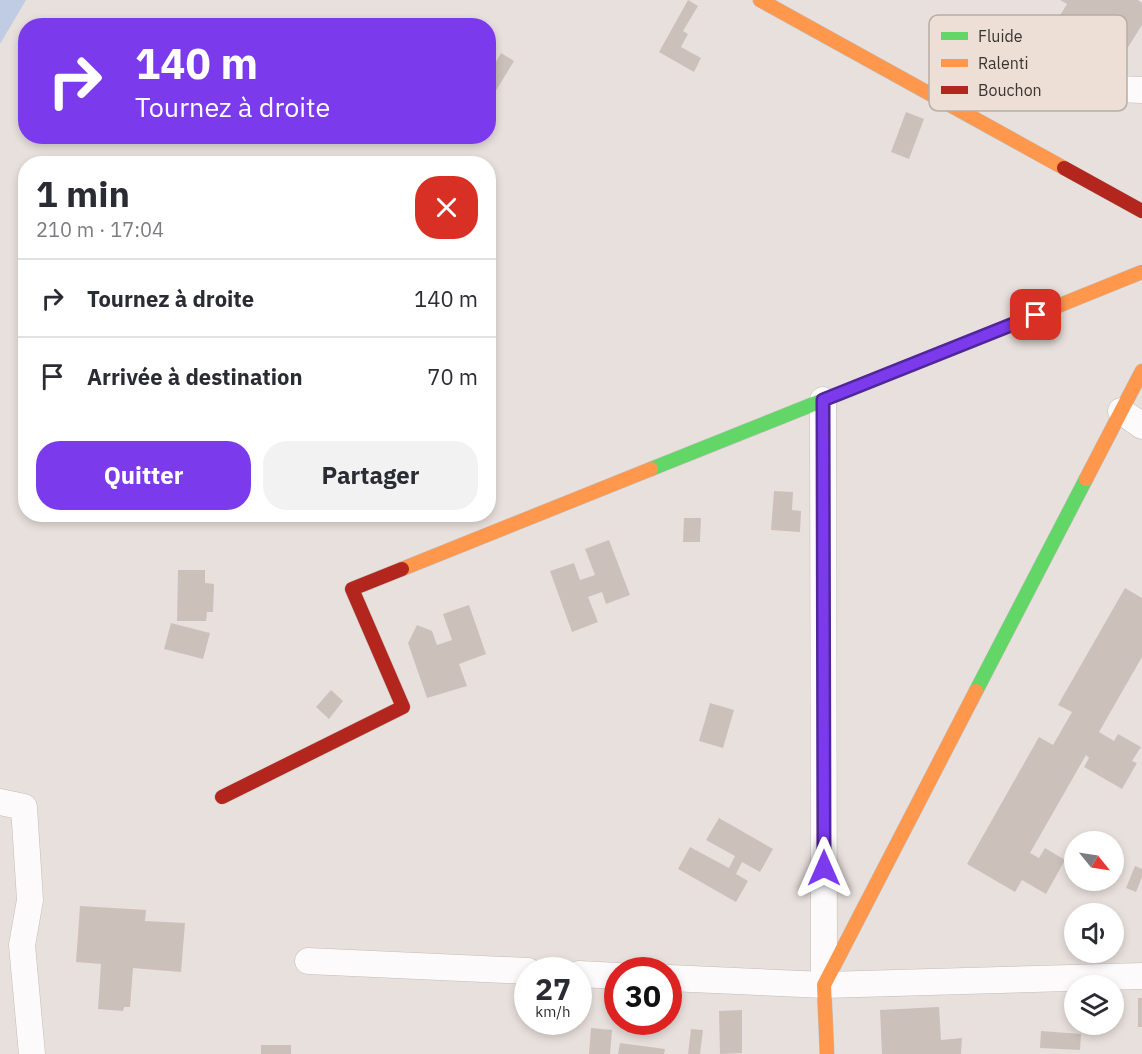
<!DOCTYPE html>
<html lang="fr">
<head>
<meta charset="utf-8">
<style>
	body { margin:0; font-family:"IBM Plex Sans",sans-serif; background:#f2f2f3; color:#2b2b33; height:100vh; display:flex; flex-direction:column; font-size:22px; white-space:nowrap }
	* { box-sizing:border-box; margin:0 }
	p { font-size:20px; color:#7c7c81 }
	.icon { flex:none; width:33px; height:33px; fill:none; stroke:currentColor; stroke-width:2; stroke-linecap:round; stroke-linejoin:round }
	.map { position:relative; flex:1; overflow:hidden }
	.sheet { position:absolute; left:18px; top:156px; width:478px; height:366px; display:flex; flex-direction:column; background:#fff; border-radius:24px; box-shadow:0 3px 9px #0003 }
	.sheet>* { flex:none }
	.hud { position:absolute; left:18px; top:18px; width:478px; height:126px; border-radius:24px; box-shadow:0 3px 9px #0003; background:#7c3aed; color:#fff; overflow:hidden }
	.needle { width:39px; rotate:120deg }
	.buttons { position:absolute; left:1064px; top:831px; display:grid; gap:12px }
	.buttons a { display:grid; place-items:center; width:60px; height:60px; border-radius:50%; background:#fff; box-shadow:0 3px 9px #0003; font-size:30px }
	.speed { position:absolute; left:514px; top:957px; display:flex; gap:12px; font-size:30px; font-weight:700; text-align:center }
	.speed>* { display:grid; place-content:center; width:78px; height:78px; border-radius:50%; background:#fff; box-shadow:0 3px 9px #0003; line-height:1 }
	.speed small { font-size:15px; font-weight:400 }
	.speed .limit { border:9px solid #d22; background:#fff; color:#111 }
	.pin { position:absolute; display:grid; place-items:center; width:51px; height:51px; color:#fff; margin:-26px; border-radius:12px; box-shadow:0 3px 9px #0006 }
	.me { position:absolute; width:66px; margin:-33px; rotate:0deg; stroke-linejoin:round; filter:drop-shadow(0 0 4px #0008) }
	.turn { display:flex; align-items:center; gap:21px; height:126px; padding:0 18px; font-size:27px }
	.turn .icon { width:78px; height:78px; stroke-width:2.5 }
	.turn b { display:block; font-size:42px; line-height:51px }
	.round { display:grid; place-items:center; flex:none; width:63px; height:63px; border-radius:24px; background:#f2f2f3 }
	.summary { display:flex; align-items:center; justify-content:space-between; height:102px; padding:0 18px }
	h1 { font-size:36px; font-weight:700; line-height:45px }
	.primary-button { display:flex; gap:12px; margin-top:auto; padding:12px 18px }
	.primary-button a { flex:1; height:69px; border-radius:24px; background:#7c3aed; color:#fff; font-size:24px; font-weight:700; line-height:69px; text-align:center }
	.primary-button a+a { background:#f2f2f3; color:#2b2b33 }
	ul { padding:0; list-style:none }
	li { display:flex; align-items:center; gap:18px; height:78px; padding:0 18px; border-top:2px solid #e1e1e2 }
	li div { flex:1 }
	li b { display:block; font-size:22px }
	li em { font-style:normal }
	.map>svg:first-child { display:block }
</style>
</head>
<body>
<div class="map">
<svg width="1142" height="1054" viewBox="0 0 1142 1054">
	<rect width="100%" height="100%" fill="#e8e0dc"/>
	<path fill="#bfcce4" d="M 0,0 L 26,0 L 0,44 Z"/>
	<path fill="#ccc1ba" d="M 688,0 L 698,6 L 683,31 L 688,34 L 681,47 L 701,58 L 694,72 L 659,52 Z
		M 1060,0 L 1138,0 L 1142,3 L 1142,25 L 1120,60 L 1117,59 L 1112,67 L 1082,49 L 1071,68 L 1052,57 L 1064,38 L 1054,32 L 1060,23 L 1057,20 L 1067,4 Z
		M 501,53 L 514,61 L 489,102 L 489,74 Z
		M 906,112 L 924,119 L 909,159 L 891,152 Z
		M 774,491 L 793,492 L 792,510 L 801,511 L 800,532 L 771,530 Z
		M 684,518 L 701,518 L 700,542 L 683,542 Z
		M 609,540 L 630,595 L 606,604 L 602,592 L 588,597 L 598,622 L 572,632 L 550,571 L 574,563 L 580,580 L 595,575 L 585,549 Z
		M 178,570 L 205,570 L 205,583 L 214,584 L 213,612 L 207,612 L 206,621 L 177,621 Z
		M 1125,588 L 1142,598 L 1142,657 L 1099,732 L 1114,741 L 1118,734 L 1141,747 L 1132,761 L 1137,763 L 1122,789 L 1084,767 L 1089,758 L 1086,755 L 1030,853 L 1039,858 L 1045,848 L 1065,860 L 1046,894 L 1022,880 L 1015,892 L 967,864 L 1039,737 L 1053,745 L 1072,712 L 1058,705 Z
		M 469,605 L 486,654 L 459,664 L 467,686 L 427,698 L 408,643 L 417,625 L 432,631 L 437,645 L 452,640 L 443,614 Z
		M 171,623 L 210,633 L 203,659 L 164,649 Z
		M 331,690 L 343,701 L 329,719 L 316,707 Z
		M 710,703 L 734,710 L 723,748 L 699,741 Z
		M 719,818 L 773,849 L 760,872 L 742,862 L 736,874 L 748,881 L 736,902 L 678,869 L 690,847 L 729,868 L 735,856 L 706,840 Z
		M 1135,866 L 1142,869 L 1142,877 L 1136,892 L 1126,888 Z
		M 80,906 L 146,910 L 145,921 L 185,923 L 181,972 L 133,968 L 130,1007 L 124,1007 L 123,1011 L 98,1009 L 101,964 L 76,962 Z
		M 1138,998 L 1142,998 L 1142,1027 L 1138,1027 Z
		M 939,1007 L 941,1040 L 962,1038 L 961,1054 L 882,1054 L 880,1010 Z
		M 742,1010 L 742,1053 L 720,1054 L 719,1011 Z
		M 591,1028 L 612,1030 L 610,1054 L 589,1054 Z
		M 691,1029 L 703,1030 L 700,1054 L 688,1054 Z
		M 1041,1031 L 1081,1034 L 1080,1050 L 1040,1048 Z
		M 620,1043 L 665,1049 L 664,1054 L 618,1054 Z
		M 261,1045 L 291,1045 L 291,1054 L 261,1054 Z"/>
	<g fill="none" stroke-linecap="round" stroke-linejoin="round">
		<g stroke="#c2bcb8" stroke-width="27">
			<path id="street" d="M 1089,88 L 1142,90
				M 823,400 L 824,982
				M 1121,411 L 1142,426
				M 0,802 L 24,807 L 30,900 L 22,945 L 32,1054
				M 308,961 L 528,971
				M 579,974 L 618,976
				M 669,978 L 824,985 L 1142,976"/>
		</g>
		<g stroke="#c2bcb8" stroke-width="15">
			<path id="fast" d="M 651,469 L 986,335
				M 976,691 L 1086,479"/>
		</g>
		<g stroke="#c2bcb8" stroke-width="15">
			<path id="slow" d="M 760,0 L 1064,168
				M 986,335 L 1142,272
				M 1086,479 L 1142,371
				M 402,569 L 651,469
				M 827,1054 L 824,985 L 976,691"/>
		</g>
		<g stroke="#c2bcb8" stroke-width="15">
			<path id="jam" d="M 1064,168 L 1142,211
				M 222,797 L 403,707 L 352,589 L 402,569"/>
		</g>
		<use href="#street" stroke="#fcfafa" stroke-width="26"/>
		<use href="#fast" stroke="#63d668" stroke-width="14"/>
		<use href="#slow" stroke="#ff974d" stroke-width="14"/>
		<use href="#jam" stroke="#b3261e" stroke-width="14"/>
	</g>
	<g fill="none" stroke-linecap="round" stroke-linejoin="round">
		<g stroke="#51269a" stroke-width="15">
			<path id="route" d="M 824,868 L 823,400 L 1036,315"/>
		</g>
		<use href="#route" stroke="#7c3aed" stroke-width="10"/>
	</g>
	<rect x="929" y="15" width="198" height="96" rx="9" fill="#eedfd6" stroke="#b8aca5" stroke-width="1.5"/>
	<rect x="941" y="32" width="27" height="8" fill="#63d668"/>
	<rect x="941" y="59" width="27" height="8" fill="#ff974d"/>
	<rect x="941" y="86" width="27" height="8" fill="#b3261e"/>
	<g font-size="16" fill="#3b3532">
		<text x="978" y="42">Fluide</text>
		<text x="978" y="69">Ralenti</text>
		<text x="978" y="96">Bouchon</text>
	</g>
</svg>
<div class="buttons">
<a><svg class="needle" viewBox="-14 -14 28 28"><path d="M0-13l5 13h-10z" fill="#e53935"/><path d="M0 13l5-13h-10z" fill="#7c7c81"/></svg></a>
<a><svg class="icon" aria-label="sound" viewBox="0 0 24 24"><path d="M4 9h4l5-4v14l-5-4H4zM17 9q2 3 0 6"/></svg></a>
<a><svg class="icon" aria-label="layers" viewBox="0 0 24 24"><path d="M12 4l9 5-9 5-9-5zM3 14l9 5 9-5"/></svg></a>
</div>
<div class="speed"><div>27<small>km/h</small></div><div class="limit">30</div></div>
<div class="pin" style="left:1036px;top:315px;background:#d93025"><svg class="icon" aria-label="arrive" viewBox="0 0 24 24"><path d="M6 21V4h12l-3 4 3 4H6"/></svg></div>
<svg class="me" style="left:824px;top:868px" viewBox="-20 -20 40 40"><path d="M0-17L14 15 0 8-14 15z" fill="#7c3aed" stroke="#fff" stroke-width="4"/></svg>
<div class="hud">
<div class="turn"><svg class="icon" aria-label="right" viewBox="0 0 24 24"><path d="M7 20v-9h11M14 6l5 5-5 5"/></svg><div><b>140 m</b>Tournez à droite</div></div>
</div>
<section class="sheet">
<div class="summary"><div><h1>1 min</h1><p>210 m · 17:04</p></div><a class="round" style="background:#d93025;color:#fff"><svg class="icon" aria-label="close" viewBox="0 0 24 24"><path d="M6 6l12 12M18 6L6 18"/></svg></a></div>
<ul>
<li><svg class="icon" aria-label="right" viewBox="0 0 24 24"><path d="M7 20v-9h11M14 6l5 5-5 5"/></svg><div><b>Tournez à droite</b></div><em>140 m</em></li>
<li><svg class="icon" aria-label="arrive" viewBox="0 0 24 24"><path d="M6 21V4h12l-3 4 3 4H6"/></svg><div><b>Arrivée à destination</b></div><em>70 m</em></li>
</ul>
<div class="primary-button"><a>Quitter</a><a>Partager</a></div>
</section>
</div>
</body>
</html>
